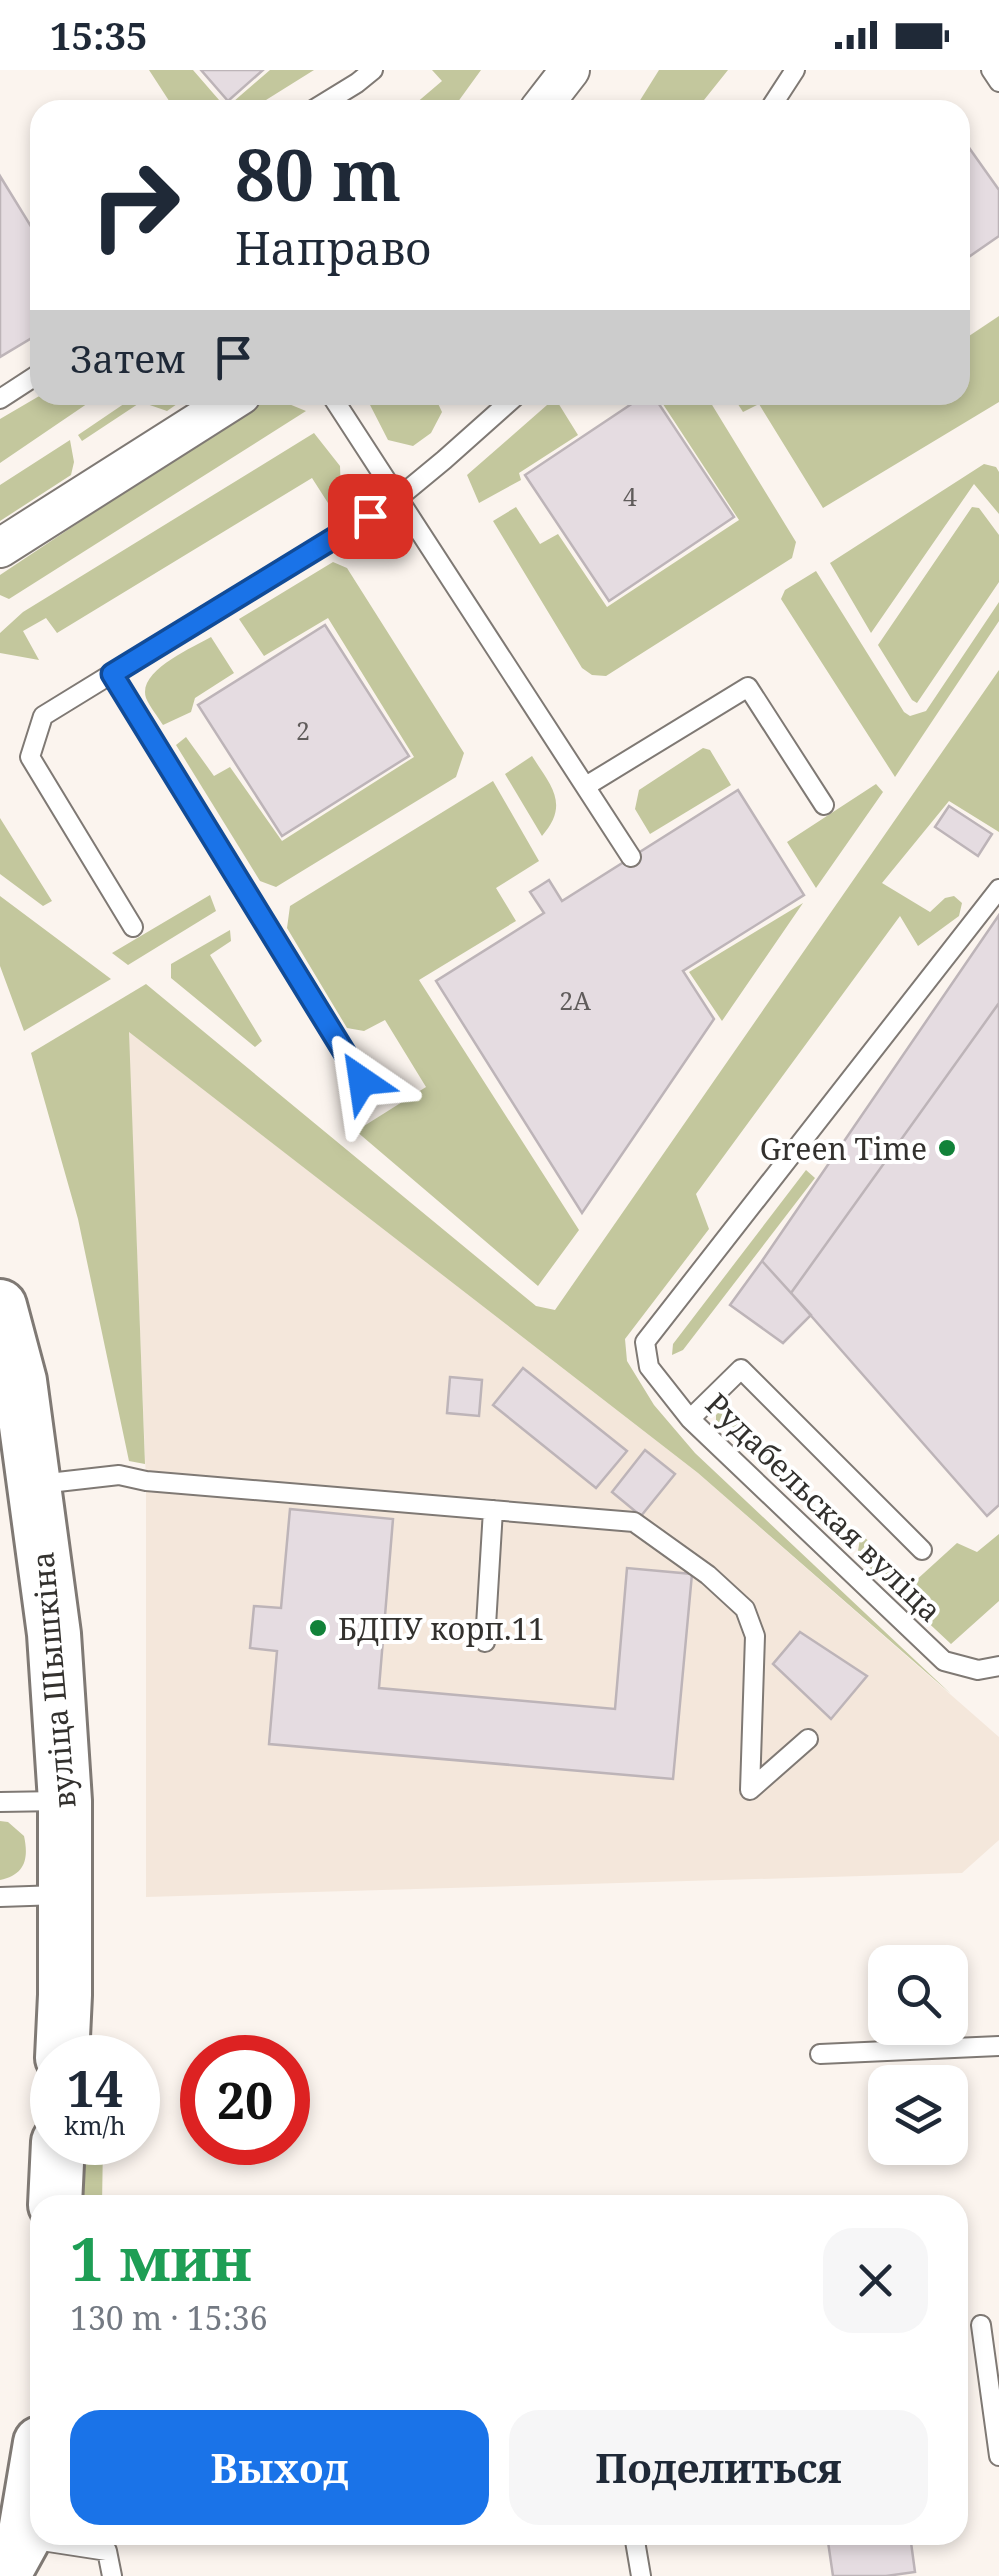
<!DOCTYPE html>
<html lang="ru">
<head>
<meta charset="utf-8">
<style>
	body { margin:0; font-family:"Noto Serif",serif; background:#f6f6f7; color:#1f2937; height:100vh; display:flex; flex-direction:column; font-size:38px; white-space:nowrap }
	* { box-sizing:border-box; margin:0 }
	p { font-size:32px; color:#747a83 }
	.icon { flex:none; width:55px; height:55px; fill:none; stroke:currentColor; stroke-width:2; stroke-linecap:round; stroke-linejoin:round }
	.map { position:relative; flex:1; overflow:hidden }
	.panel { position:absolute; left:30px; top:2125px; width:938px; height:350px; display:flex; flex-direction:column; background:#fff; border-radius:30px; box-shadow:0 5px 15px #0003 }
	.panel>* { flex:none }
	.banner { position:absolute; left:30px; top:30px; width:940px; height:305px; border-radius:30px; box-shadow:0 5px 15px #0003; background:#fff; color:#1f2937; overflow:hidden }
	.controls { position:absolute; left:868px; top:1875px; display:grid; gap:20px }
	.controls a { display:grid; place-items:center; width:100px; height:100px; border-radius:20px; background:#fff; box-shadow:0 5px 15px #0003; font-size:50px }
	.speed { position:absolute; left:30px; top:1965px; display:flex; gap:20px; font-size:50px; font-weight:700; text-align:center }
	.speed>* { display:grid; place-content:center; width:130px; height:130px; border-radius:50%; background:#fff; box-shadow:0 5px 15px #0003; line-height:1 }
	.speed small { font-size:25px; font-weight:400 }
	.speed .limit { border:15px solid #d22; background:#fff; color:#111 }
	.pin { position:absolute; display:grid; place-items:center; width:85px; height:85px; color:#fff; margin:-42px; border-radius:20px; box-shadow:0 5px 15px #0006 }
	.me { position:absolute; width:110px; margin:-55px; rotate:328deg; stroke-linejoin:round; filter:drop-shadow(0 0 8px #0008) }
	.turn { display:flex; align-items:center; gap:35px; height:210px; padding:0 40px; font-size:45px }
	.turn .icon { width:130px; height:130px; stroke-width:2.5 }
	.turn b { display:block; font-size:70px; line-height:85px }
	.then { display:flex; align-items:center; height:95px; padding:0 40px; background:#0003; gap:20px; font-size:38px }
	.round { display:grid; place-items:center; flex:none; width:105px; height:105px; border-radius:30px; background:#f6f6f7 }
	.summary { display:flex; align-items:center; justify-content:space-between; height:170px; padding:0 40px }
	h1 { font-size:60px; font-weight:700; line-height:75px; color:#1e9e55 }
	.action { display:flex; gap:20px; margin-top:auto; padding:20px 40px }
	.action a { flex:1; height:115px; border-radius:30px; background:#1a73e8; color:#fff; font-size:40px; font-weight:700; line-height:115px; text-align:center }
	.action a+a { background:#f6f6f7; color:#1f2937 }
	.status { display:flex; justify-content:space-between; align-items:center; height:70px; padding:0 50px; background:#fff; direction:ltr }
	.status svg { height:28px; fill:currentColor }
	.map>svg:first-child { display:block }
</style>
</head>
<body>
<div class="status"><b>15:35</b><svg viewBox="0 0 49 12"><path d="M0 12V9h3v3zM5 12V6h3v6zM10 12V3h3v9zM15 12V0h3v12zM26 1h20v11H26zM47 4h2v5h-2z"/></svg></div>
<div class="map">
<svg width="999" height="2506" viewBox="0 0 999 2506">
	<rect width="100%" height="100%" fill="#fbf4ee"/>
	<path fill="#f4e7db" d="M 128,961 L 698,1403 L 999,1667 L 999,1770 L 962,1803 L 146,1827 L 146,1411 Z"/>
	<path fill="#c3c79d" d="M 149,0 L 193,0 L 226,38 L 270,0 L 314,0 L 250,40 L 175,40 Z
		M 432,0 L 481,0 L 452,40 L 408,40 L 442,11 Z
		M 659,0 L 728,0 L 696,40 L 634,40 Z
		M 999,246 L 999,332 L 823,438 L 759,334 L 743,342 L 732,325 L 960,325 L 960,272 Z
		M 41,325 L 100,325 L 0,393 L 0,349 Z
		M 137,325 L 190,325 L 167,341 L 141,332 L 82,371 L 78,365 Z
		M 375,325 L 434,325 L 442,342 L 431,363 L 413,376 L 388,370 L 368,331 Z
		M 657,325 L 706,325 L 796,472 L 792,488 L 606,606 L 592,605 L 582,598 L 493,451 L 516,437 L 540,474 L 558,464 L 607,537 L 739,450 Z
		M 555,328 L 578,365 L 519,403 L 521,410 L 479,433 L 467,405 Z
		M 284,332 L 306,341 L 9,529 L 0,525 L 0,505 L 255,335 Z
		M 314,363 L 340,396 L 341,424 L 328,433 L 312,408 L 57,563 L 46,548 L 23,561 L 39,590 L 0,583 L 0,563 L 23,542 Z
		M 70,370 L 74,392 L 71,405 L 0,451 L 0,415 Z
		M 984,394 L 996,397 L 999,402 L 999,444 L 974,414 L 871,563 L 830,493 Z
		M 972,437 L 979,438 L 999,465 L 999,512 L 917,633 L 912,630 L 878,575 Z
		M 333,492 L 347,498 L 464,683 L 456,707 L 276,817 L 260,811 L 176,675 L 186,667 L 214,706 L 230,697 L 282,771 L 414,687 L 328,548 L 264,586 L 239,549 Z
		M 816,501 L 904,642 L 910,646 L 926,641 L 999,532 L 999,551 L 895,707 L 781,529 L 785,520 Z
		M 211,567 L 234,603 L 195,628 L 191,642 L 163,655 C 158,647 150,637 146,628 C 137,601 192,578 211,567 Z
		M 999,600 L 999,762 L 949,731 L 882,813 L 930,842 L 945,828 L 954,826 L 962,833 L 959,846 L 918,876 L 900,846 L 696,1124 L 709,1159 L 625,1269 L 627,1291 L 654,1335 L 695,1383 L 951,1624 L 698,1403 L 129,962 L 145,1394 L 129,1391 L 78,1149 L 31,983 L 146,914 L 536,1236 L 555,1240 Z
		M 703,678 L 710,680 L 731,715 L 650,764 L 635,739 L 639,720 Z
		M 532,686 C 551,716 570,734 542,766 L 505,704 Z
		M 493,711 L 539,791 L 496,818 L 516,851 L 419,910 L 579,1160 L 538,1216 L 356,1061 L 426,1017 L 385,950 L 364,961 L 347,958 L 287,858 L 290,836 Z
		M 876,714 L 883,722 L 816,818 L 787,772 Z
		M 0,748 L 52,831 L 43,836 L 0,804 Z
		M 210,825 L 216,841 L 128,895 L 112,883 Z
		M 0,826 L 111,909 L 24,961 L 0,896 Z
		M 803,833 L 722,951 L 689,902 Z
		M 230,860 L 231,871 L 210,885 L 262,971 L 255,977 L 171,908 L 171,894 Z
		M 806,1100 L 815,1108 L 683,1280 L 672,1285 L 673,1274 Z
		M 720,1341 L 727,1342 L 785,1401 L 778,1408 L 716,1350 L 716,1345 Z
		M 861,1464 L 913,1513 L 957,1473 L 977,1482 L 999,1464 L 999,1531 L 951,1574 L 857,1486 Z
		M 0,1751 L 8,1752 L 24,1766 C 29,1789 25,1805 0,1810 Z
		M 86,2073 L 103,2073 L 102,2135 L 83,2135 Z"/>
	<path fill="#e5dce1" stroke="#bdb4b8" stroke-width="2.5" d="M 201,0 L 263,0 L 228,31 Z
		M 960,65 L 999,120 L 999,166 L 960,193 Z
		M 0,106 L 40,171 L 40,263 L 0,287 Z
		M 645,325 L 653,325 L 734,447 L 609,531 L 525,405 Z
		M 325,555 L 409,686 L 282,766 L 198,635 Z
		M 738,720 L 804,825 L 683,901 L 714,949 L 582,1143 L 436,911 L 544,843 L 530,822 L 538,817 L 549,810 L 562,831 Z
		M 949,736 L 992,764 L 978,786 L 935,757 Z
		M 999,845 L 999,933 L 791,1223 L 762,1191 Z
		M 999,933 L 999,1435 L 987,1446 L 791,1223 Z
		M 762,1191 L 811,1245 L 783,1273 L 730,1235 Z
		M 523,1298 L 627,1381 L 596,1418 L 493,1335 Z
		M 450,1307 L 482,1310 L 479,1346 L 447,1343 Z
		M 645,1380 L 675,1404 L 641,1446 L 612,1422 Z
		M 290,1439 L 393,1449 L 379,1618 L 615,1639 L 627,1498 L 692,1504 L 673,1709 L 269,1674 L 277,1581 L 250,1578 L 254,1536 L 281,1538 Z
		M 800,1562 L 867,1606 L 831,1649 L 773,1594 Z
		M 827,2465 L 910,2465 L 915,2502 L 886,2506 L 833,2506 Z"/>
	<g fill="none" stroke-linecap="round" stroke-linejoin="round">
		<g stroke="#7f7974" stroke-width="22">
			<path id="service" d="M 991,0 L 999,12
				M 313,40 L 357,13 L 373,0
				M 769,40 L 795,0
				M 331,325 L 631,787
				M 0,329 L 40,303
				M 112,604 L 362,1011
				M 586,716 L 748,617 L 824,735
				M 999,819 L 645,1272 L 649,1297 L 690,1349 L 944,1591 L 978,1600 L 999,1596
				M 133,857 L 30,687 L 43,646 L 398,428 L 444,390 L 517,325
				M 690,1349 L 741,1299 L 922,1480
				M 40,1414 L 119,1405 L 146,1411 L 634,1452 L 708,1505 L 745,1539 L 755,1566 L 750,1720 L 808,1669
				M 485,1572 L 493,1440
				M 0,1732 L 59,1731
				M 0,1827 L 59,1825
				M 820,1984 L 999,1976
				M 981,2255 L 999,2386
				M 634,2465 L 641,2506
				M 29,2469 L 107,2481 L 112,2506"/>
		</g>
		<g stroke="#7f7974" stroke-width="42">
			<path id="minor" d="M 539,40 L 570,0
				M 0,478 L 241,325"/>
		</g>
		<g stroke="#7f7974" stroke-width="58">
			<path id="secondary" d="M 0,1236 L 20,1311 L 54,1564 L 65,1731 L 65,1925 L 62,1988
				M 55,2135 L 58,2072
				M 3,2506 L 24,2468 L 40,2373"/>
		</g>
		<use href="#service" stroke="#fff" stroke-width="18"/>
		<use href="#minor" stroke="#fff" stroke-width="38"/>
		<use href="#secondary" stroke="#fff" stroke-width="52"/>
	</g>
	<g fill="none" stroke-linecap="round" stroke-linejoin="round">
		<g stroke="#114b97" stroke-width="25">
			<path id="route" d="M 362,1011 L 112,604 L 370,446"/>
		</g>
		<use href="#route" stroke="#1a73e8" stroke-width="18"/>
	</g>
	<g fill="#128239" stroke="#fff" stroke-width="4">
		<circle cx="947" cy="1078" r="10"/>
		<circle cx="318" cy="1558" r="10"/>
	</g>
	<g text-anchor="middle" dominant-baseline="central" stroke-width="8" stroke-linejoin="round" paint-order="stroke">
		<g font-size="25" fill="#605c5b">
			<text x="630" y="426">4</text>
			<text x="303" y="660">2</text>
			<text x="575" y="930">2А</text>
		</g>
		<g font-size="30" fill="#33312e" stroke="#fff" text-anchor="end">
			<text x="927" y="1078">Green Time</text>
			<text x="338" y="1558" text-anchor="start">БДПУ корп.11</text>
		</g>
		<g font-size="30" fill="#33312e" stroke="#fff">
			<text transform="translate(824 1437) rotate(44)">Рудабельская вуліца</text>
			<text transform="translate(53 1610) rotate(-95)">вуліца Шышкіна</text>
		</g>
	</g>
</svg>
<div class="controls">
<a><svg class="icon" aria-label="search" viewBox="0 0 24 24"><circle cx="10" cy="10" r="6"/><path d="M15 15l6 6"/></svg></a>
<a><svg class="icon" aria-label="layers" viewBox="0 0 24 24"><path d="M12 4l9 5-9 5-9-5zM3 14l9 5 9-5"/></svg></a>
</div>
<div class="speed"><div>14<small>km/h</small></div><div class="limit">20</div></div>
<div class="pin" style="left:370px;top:446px;background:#d93025"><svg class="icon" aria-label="arrive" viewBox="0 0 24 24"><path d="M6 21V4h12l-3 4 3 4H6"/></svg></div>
<svg class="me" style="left:362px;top:1011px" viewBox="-20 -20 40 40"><path d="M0-17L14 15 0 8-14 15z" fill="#1a73e8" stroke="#fff" stroke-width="4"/></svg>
<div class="banner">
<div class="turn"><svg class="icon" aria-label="right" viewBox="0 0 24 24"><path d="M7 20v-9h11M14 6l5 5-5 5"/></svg><div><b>80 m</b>Направо</div></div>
<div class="then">Затем<svg class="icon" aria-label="arrive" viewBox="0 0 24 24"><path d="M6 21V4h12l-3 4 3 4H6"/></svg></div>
</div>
<section class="panel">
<div class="summary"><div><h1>1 мин</h1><p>130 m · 15:36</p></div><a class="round"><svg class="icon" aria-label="close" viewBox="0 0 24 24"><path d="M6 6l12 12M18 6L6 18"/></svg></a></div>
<div class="action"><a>Выход</a><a>Поделиться</a></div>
</section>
</div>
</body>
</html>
